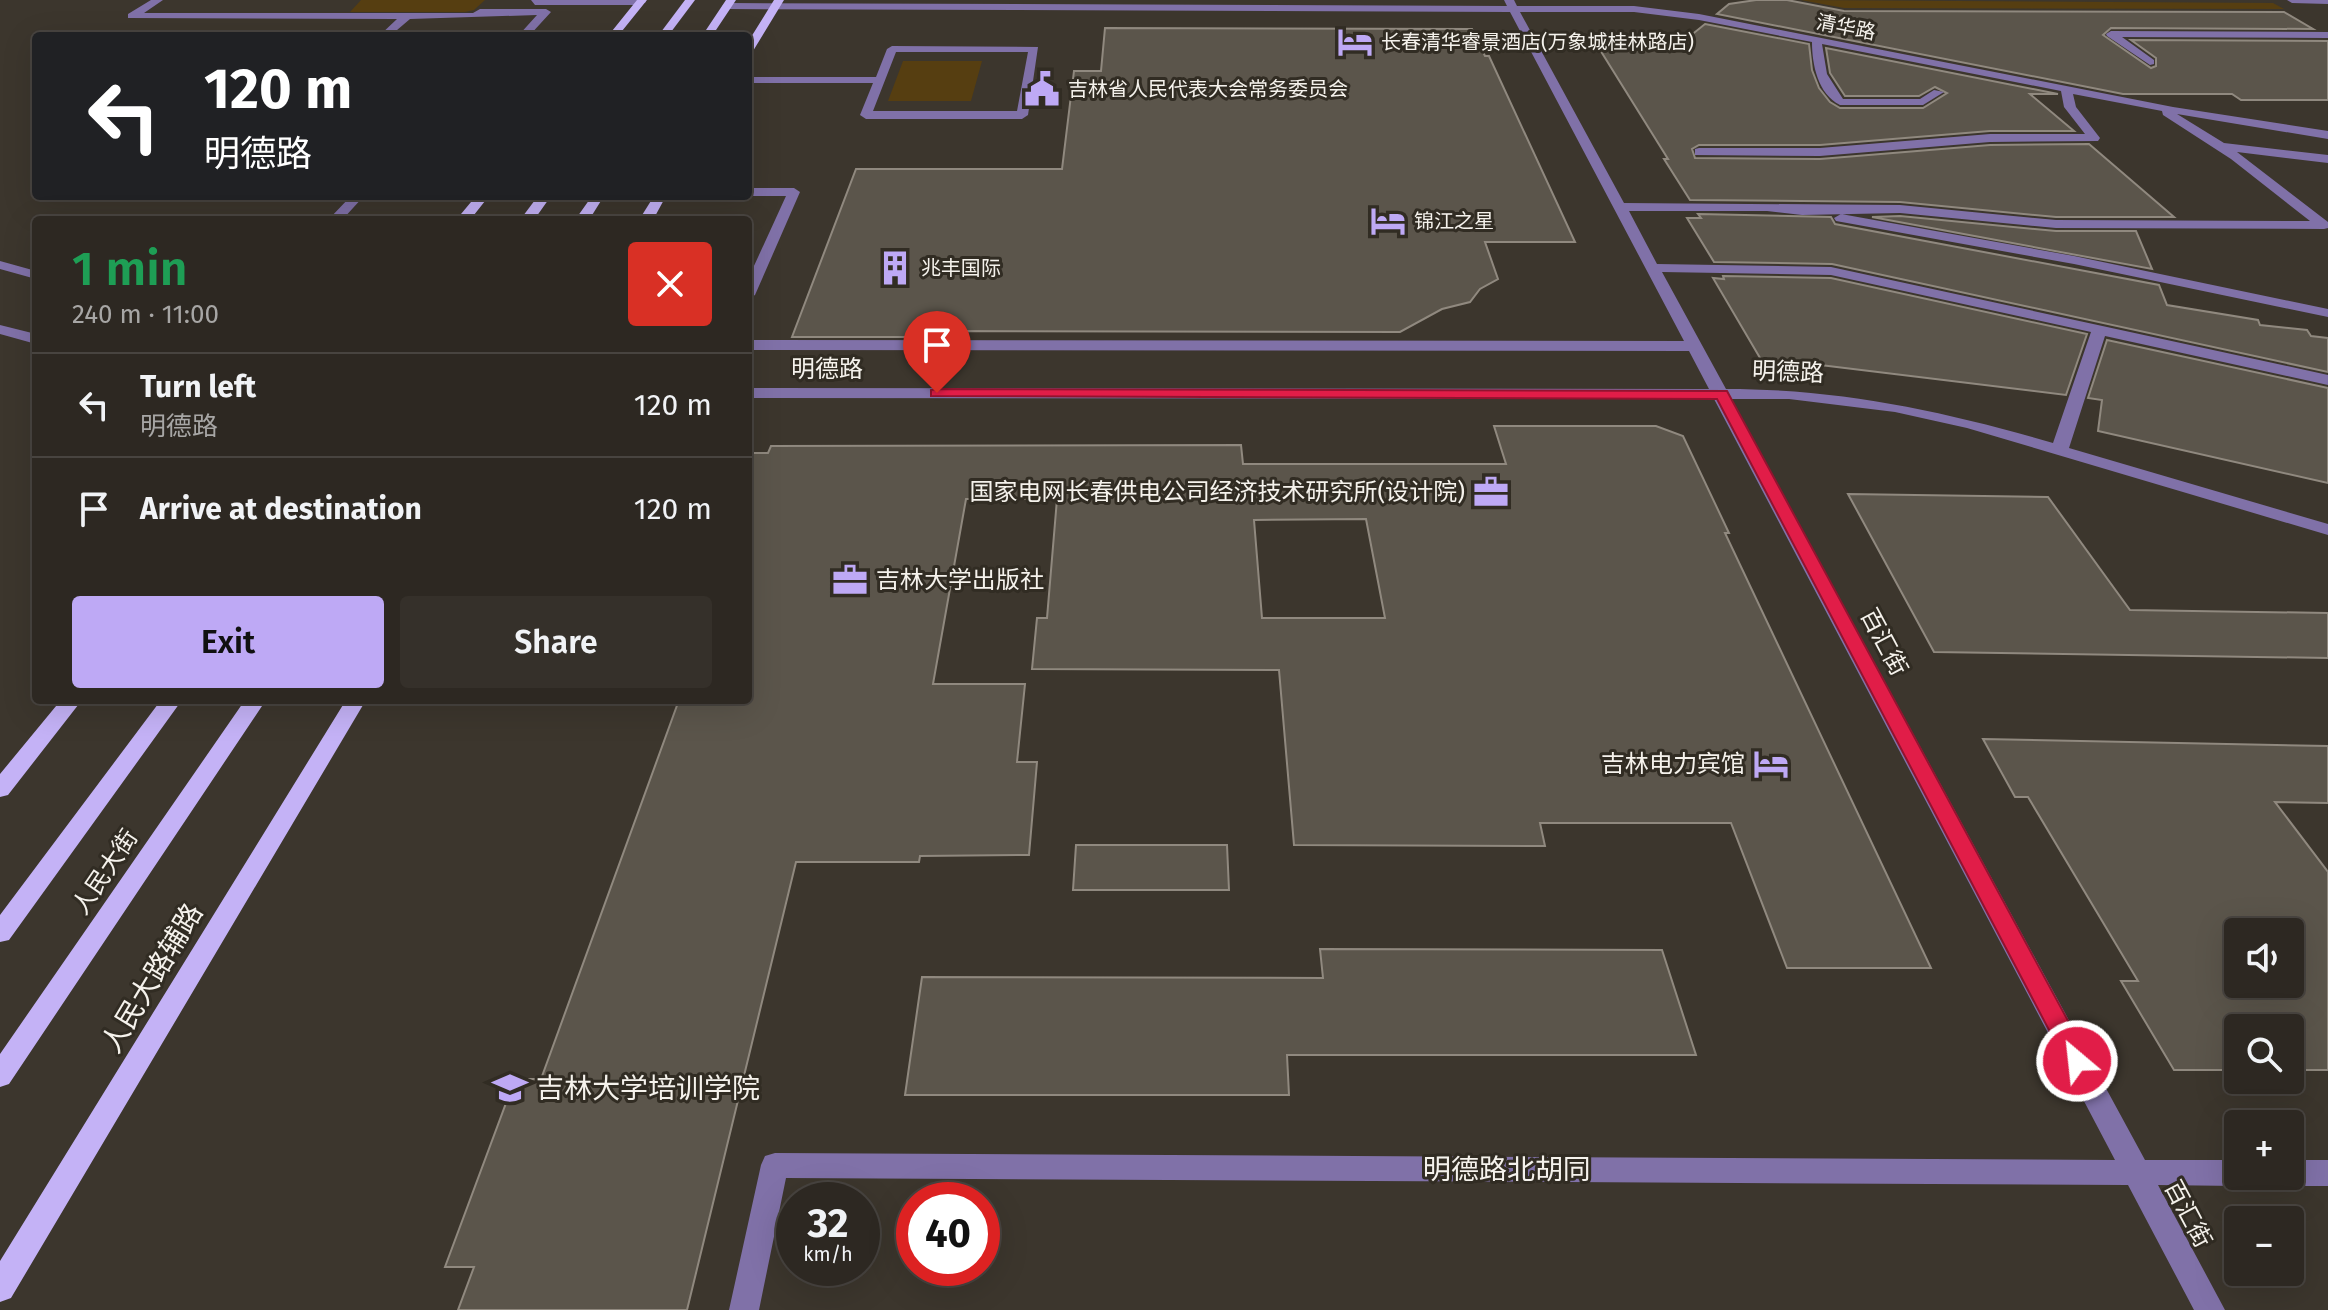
<!DOCTYPE html>
<html lang="en">
<head>
<meta charset="utf-8">
<style>
	body { margin:0; font-family:"Fira Sans","Noto Sans SC",sans-serif; background:#35302a; color:#f1f3f6; height:100vh; display:flex; flex-direction:column; font-size:30px; white-space:nowrap }
	* { box-sizing:border-box; margin:0 }
	p { font-size:26px; color:#a7a6a5 }
	.icon { flex:none; width:44px; height:44px; fill:none; stroke:currentColor; stroke-width:2; stroke-linecap:round; stroke-linejoin:round }
	.map { position:relative; flex:1; overflow:hidden }
	.panel { position:absolute; left:32px; top:216px; width:720px; height:488px; display:flex; flex-direction:column; background:#2d2822; border-radius:8px; box-shadow:0 8px 32px #0002,0 0 0 2px #484440 }
	.panel>* { flex:none }
	.banner { position:absolute; left:32px; top:32px; width:720px; height:168px; border-radius:8px; box-shadow:0 8px 32px #0002,0 0 0 2px #484440; background:#202124; color:#fff; overflow:hidden }
	.tools { position:absolute; left:2224px; top:918px; display:grid; gap:16px }
	.tools a { display:grid; place-items:center; width:80px; height:80px; border-radius:8px; background:#2d2822; box-shadow:0 8px 32px #0002,0 0 0 2px #484440; font-size:40px }
	.speed { position:absolute; left:776px; top:1182px; display:flex; gap:16px; font-size:40px; font-weight:700; text-align:center }
	.speed>* { display:grid; place-content:center; width:104px; height:104px; border-radius:50%; background:#2d2822; box-shadow:0 8px 32px #0002,0 0 0 2px #484440; line-height:1 }
	.speed small { font-size:20px; font-weight:400 }
	.speed .limit { border:12px solid #d22; background:#fff; color:#111 }
	.pin { position:absolute; display:grid; place-items:center; width:68px; height:68px; color:#fff; margin:-82px -34px; border-radius:50% 50% 50% 0; rotate:-45deg; box-shadow:0 0 8px #0007 }
	.pin .icon { rotate:45deg }
	.me { position:absolute; width:88px; margin:-44px; rotate:332deg; stroke-linejoin:round; filter:drop-shadow(0 0 6px #0008) }
	.turn { display:flex; align-items:center; gap:28px; height:168px; padding:0 40px; font-size:36px }
	.turn .icon { width:104px; height:104px; stroke-width:2.5 }
	.turn b { display:block; font-size:56px; line-height:68px }
	.round { display:grid; place-items:center; flex:none; width:84px; height:84px; border-radius:8px; background:#35302a }
	.summary { display:flex; align-items:center; justify-content:space-between; height:136px; padding:0 40px }
	h1 { font-size:48px; font-weight:600; line-height:60px; color:#1e9e55 }
	.action { display:flex; gap:16px; margin-top:auto; padding:16px 40px }
	.action a { flex:1; height:92px; border-radius:8px; background:#bea9f5; color:#111; font-size:32px; font-weight:600; line-height:92px; text-align:center }
	.action a+a { background:#35302a; color:#f1f3f6 }
	ul { padding:0; list-style:none }
	li { display:flex; align-items:center; gap:24px; height:104px; padding:0 40px; border-top:2px solid #484440 }
	li div { flex:1 }
	li b { display:block; font-size:30px }
	li em { font-style:normal }
	.map>svg:first-child { display:block }
</style>
</head>
<body>
<div class="map">
<svg width="2328" height="1310" viewBox="0 0 2328 1310">
	<rect width="100%" height="100%" fill="#3c362d"/>
	<path fill="#563e11" d="M 361,0 L 485,0 L 474,10 L 465,12 L 350,12 Z
		M 1801,0 L 2273,3 L 2284,9 L 1844,8 Z
		M 903,61 L 982,61 L 971,101 L 888,101 Z"/>
	<path fill="#5b554b" stroke="#90897f" stroke-width="2" fill-rule="evenodd" d="M 1756,0 L 1787,0 L 1844,11 L 2284,12 L 2313,29 L 2111,28 L 2103,35 L 2151,68 L 2156,66 L 2156,58 L 2131,40 L 2328,41 L 2328,100 L 2241,100 L 2232,94 L 2123,94 L 1717,14 L 1729,4 Z
		M 1705,24 L 1809,44 L 1812,70 L 1819,88 L 1830,102 L 1840,108 L 1923,108 L 1947,93 L 1935,87 L 1919,96 L 1845,96 L 1830,73 L 1826,48 L 2058,94 L 2030,94 L 2074,131 L 1990,131 L 1820,145 L 1699,145 L 1692,149 L 1695,158 L 1820,159 L 1990,145 L 2089,144 L 2174,217 L 2056,217 L 1900,202 L 1690,200 L 1664,159 L 1668,159 L 1597,45 L 1679,45 Z
		M 1105,28 L 1472,29 L 1485,56 L 1489,56 L 1575,242 L 1485,242 L 1498,279 L 1480,289 L 1470,302 L 1442,309 L 1400,332 L 949,331 L 948,337 L 792,337 L 856,169 L 1062,169 L 1074,71 L 1101,71 Z
		M 1698,214 L 1831,217 L 1835,224 L 2159,285 L 2167,305 L 2258,320 L 2260,325 L 2307,330 L 2311,336 L 2328,338 L 2328,372 L 1832,264 L 1714,262 L 1687,218 L 1701,218 Z
		M 1900,216 L 2056,231 L 2136,231 L 2152,269 L 1872,217 Z
		M 1723,276 L 1831,278 L 2087,334 L 2066,395 L 1812,364 L 1763,363 L 1713,278 L 1724,279 Z
		M 2107,340 L 2328,388 L 2328,483 L 2098,431 L 2102,400 L 2088,398 Z
		M 1494,426 L 1656,426 L 1683,436 L 1729,533 L 1725,533 L 1931,968 L 1787,968 L 1731,823 L 1540,823 L 1545,846 L 1294,845 L 1279,670 L 1032,669 L 1037,618 L 1047,618 L 1057,499 L 966,499 L 933,684 L 1025,684 L 1017,762 L 1037,762 L 1029,855 L 920,856 L 919,862 L 796,862 L 687,1310 L 458,1310 L 474,1267 L 445,1267 L 515,1079 L 541,1079 L 679,700 L 748,700 L 748,453 L 768,453 L 771,446 L 1241,445 L 1243,464 L 1506,464 ZM 1366,519 L 1385,618 L 1262,618 L 1254,520 Z
		M 1848,494 L 2048,497 L 2130,610 L 2328,613 L 2328,658 L 1934,652 Z
		M 1983,739 L 2328,746 L 2328,803 L 2275,802 L 2328,872 L 2328,1070 L 2290,1070 L 2290,1028 L 2238,1028 L 2238,1070 L 2174,1070 L 2121,981 L 2138,981 L 2028,797 L 2015,797 ZM 2238,932 L 2290,932 L 2290,984 L 2238,984 Z
		M 1076,845 L 1227,845 L 1229,890 L 1073,890 Z
		M 1320,949 L 1662,950 L 1696,1055 L 1287,1055 L 1289,1095 L 905,1095 L 922,977 L 1323,978 Z"/>
	<g fill="none" stroke-linecap="round" stroke-linejoin="round">
		<path fill="#8071a8" fill-rule="evenodd" d="M 151,0 L 163,0 L 144,13 L 473,13 L 480,9 L 546,9 L 551,12 L 529,36 L 518,36 L 537,15 L 410,19 L 390,36 L 379,36 L 397,19 L 128,18 L 128,14 Z
			M 531,0 L 645,0 L 646,2 L 641,5 L 535,5 Z
			M 1504,0 L 1514,0 L 1517,6 L 1634,6 L 1699,14 L 2173,107 L 2328,131 L 2328,139 L 2177,114 L 2224,143 L 2328,155 L 2328,163 L 2237,152 L 2328,222 L 2328,228 L 2324,229 L 2056,228 L 1900,213 L 1802,215 L 1767,211 L 1629,211 L 1657,264 L 1831,267 L 2328,375 L 2328,385 L 2105,336 L 2069,448 L 2328,524 L 2328,535 L 1967,428 L 1895,412 L 1789,399 L 1731,399 L 2145,1160 L 2238,1160 L 2238,1176 L 2251,1176 L 2248,1182 L 2238,1186 L 2158,1185 L 2225,1310 L 2194,1310 L 2128,1185 L 786,1178 L 759,1310 L 729,1310 L 761,1165 L 765,1156 L 775,1153 L 2115,1160 L 1714,399 L 748,398 L 748,388 L 1709,389 L 1689,351 L 748,350 L 748,340 L 1684,341 L 1510,12 L 727,9 L 722,6 L 727,3 L 1507,6 ZM 1520,12 L 1634,12 L 1699,20 L 1812,42 C 1812,65 1818,94 1840,105 L 1923,105 L 1944,92 L 1934,90 L 1920,99 L 1843,99 L 1827,74 L 1822,44 L 2061,91 L 2064,107 L 2085,134 L 1990,134 L 1820,148 L 1699,148 L 1695,149 L 1695,155 L 1820,156 L 1990,142 L 2098,141 L 2100,138 L 2076,107 L 2073,94 L 2162,111 L 2163,115 L 2231,159 L 2310,221 L 2056,220 L 1900,205 L 1624,203 ZM 1662,272 L 1831,275 L 2091,332 L 2053,443 C 1943,411 1841,389 1726,389 Z
			M 2287,0 L 2328,0 L 2328,4 L 2292,3 Z
			M 2111,31 L 2328,32 L 2328,38 L 2122,37 L 2154,60 L 2154,64 L 2150,65 L 2107,36 L 2106,34 Z
			M 892,46 L 1038,47 L 1028,115 L 1022,119 L 866,119 L 860,115 L 873,83 L 748,83 L 748,77 L 876,77 L 887,49 ZM 896,52 L 1028,52 L 1017,111 L 873,111 Z
			M 748,188 L 794,188 L 800,192 L 755,295 L 748,299 L 748,279 L 786,196 L 748,196 Z
			M 351,196 L 364,196 L 342,220 L 328,220 Z
			M 1841,214 L 2074,256 L 2328,309 L 2328,317 L 2074,264 L 1836,221 L 1834,218 Z
			M 0,261 L 36,271 L 36,279 L 0,269 Z
			M 0,325 L 36,334 L 36,344 L 0,334 Z
			M 2290,1160 L 2328,1160 L 2328,1186 L 2290,1186 L 2280,1182 L 2277,1176 L 2290,1176 Z"/>
		<path fill="#c4b2f6" fill-rule="evenodd" d="M 637,0 L 647,0 L 618,36 L 608,36 Z
			M 685,0 L 695,0 L 668,36 L 658,36 Z
			M 726,0 L 736,0 L 712,36 L 702,36 Z
			M 774,0 L 784,0 L 753,51 L 748,54 L 748,42 Z
			M 476,196 L 489,196 L 470,220 L 456,220 Z
			M 538,196 L 551,196 L 534,220 L 520,220 Z
			M 592,196 L 604,196 L 589,220 L 575,220 Z
			M 654,196 L 666,196 L 653,220 L 639,220 Z
			M 61,700 L 82,700 L 8,795 L 0,797 L 0,774 Z
			M 161,700 L 182,700 L 9,940 L 0,942 L 0,915 Z
			M 245,700 L 266,700 L 9,1084 L 0,1087 L 0,1054 Z
			M 346,700 L 366,700 L 11,1298 L 0,1302 L 0,1261 Z"/>
	</g>
	<path fill="#e11d48" stroke="#92132f" stroke-width="2" d="M 937,389 L 1727,391 L 2086,1054 L 2089,1061 L 2086,1068 L 2077,1071 L 2069,1068 L 1717,399 L 931,396 L 931,390 Z"/>
	<defs>
		<g id="hotel-bare" transform="scale(2.76)"><path d="M-6-4.5h1.5V1H6V5H4.5V3h-9V5H-6ZM-4 0a1.8 1.8 0 1 1 3.6 0ZM.5 0V-2.5h3Q6-2.5 6 0Z" fill="#bea9f5" stroke="#312c23" stroke-width="2.5" paint-order="stroke"/></g>
		<g id="civic-bare" transform="scale(2.76)"><path d="M-.6-6.5H3V-4.5H.6V-3L4-1V1h2V6H-6V1h2V-1L-.6-3ZM-1.2 2.5V6h2.4V2.5Z" fill="#bea9f5" stroke="#312c23" stroke-width="2.5" paint-order="stroke"/></g>
		<g id="building-bare" transform="scale(2.76)"><path d="M-4-6H4V6H1V3H-1V6H-4ZM-2.5-4.3h1.7v1.8h-1.7ZM.8-4.3h1.7v1.8H.8ZM-2.5-1h1.7V.8h-1.7ZM.8-1h1.7V.8H.8Z" fill="#bea9f5" stroke="#312c23" stroke-width="2.5" paint-order="stroke"/></g>
		<g id="office-bare" transform="scale(2.76)"><path d="M-6-3h4V-5.5h4V-3h4V5H-6ZM-1-4.5V-3h2v-1.5ZM-6 0V1H6V0Z" fill="#bea9f5" stroke="#312c23" stroke-width="2.5" paint-order="stroke"/></g>
		<g id="university-bare" transform="scale(2.76)"><path d="M0-5L7-2L0 1L-7-2ZM-4 1L0 2.5L4 1V4Q0 6-4 4Z" fill="#bea9f5" stroke="#312c23" stroke-width="2.5" paint-order="stroke"/></g>
	</defs>
	<g fill-rule="evenodd">
		<use href="#hotel-bare" x="1355" y="42"/>
		<use href="#civic-bare" x="1042" y="89"/>
		<use href="#hotel-bare" x="1388" y="221"/>
		<use href="#building-bare" x="895" y="268"/>
		<use href="#office-bare" x="1491" y="492"/>
		<use href="#office-bare" x="850" y="580"/>
		<use href="#hotel-bare" x="1771" y="764"/>
		<use href="#university-bare" x="510" y="1088"/>
	</g>
	<g text-anchor="middle" dominant-baseline="central" stroke-width="6" stroke-linejoin="round" paint-order="stroke">
		<g font-size="20" fill="#f5f2ec" stroke="#312c23">
			<text transform="translate(1846 27) rotate(11)">清华路</text>
		</g>
		<g font-size="20" fill="#f5f2ec" stroke="#312c23" text-anchor="start">
			<text x="1381" y="42">长春清华睿景酒店(万象城桂林路店)</text>
			<text x="1068" y="89">吉林省人民代表大会常务委员会</text>
			<text x="1414" y="221">锦江之星</text>
			<text x="921" y="268">兆丰国际</text>
		</g>
		<g font-size="24" fill="#f5f2ec" stroke="#312c23">
			<text x="827" y="369">明德路</text>
			<text transform="translate(1788 372) rotate(2)">明德路</text>
			<text transform="translate(1884 642) rotate(62)">百汇街</text>
			<text transform="translate(105 872) rotate(-56)">人民大街</text>
			<text transform="translate(2188 1214) rotate(62)">百汇街</text>
		</g>
		<g font-size="24" fill="#f5f2ec" stroke="#312c23" text-anchor="end">
			<text x="1465" y="492">国家电网长春供电公司经济技术研究所(设计院)</text>
			<text x="876" y="580" text-anchor="start">吉林大学出版社</text>
			<text x="1745" y="764">吉林电力宾馆</text>
		</g>
		<g font-size="28" fill="#f5f2ec" stroke="#312c23">
			<text transform="translate(152 978) rotate(-59)">人民大路辅路</text>
			<text x="1507" y="1169">明德路北胡同</text>
		</g>
		<g font-size="28" fill="#f5f2ec" stroke="#312c23" text-anchor="start">
			<text x="536" y="1088">吉林大学培训学院</text>
		</g>
	</g>
</svg>
<div class="tools">
<a><svg class="icon" aria-label="sound" viewBox="0 0 24 24"><path d="M4 9h4l5-4v14l-5-4H4zM17 9q2 3 0 6"/></svg></a>
<a><svg class="icon" aria-label="search" viewBox="0 0 24 24"><circle cx="10" cy="10" r="6"/><path d="M15 15l6 6"/></svg></a>
<a>+</a>
<a>−</a>
</div>
<div class="speed"><div>32<small>km/h</small></div><div class="limit">40</div></div>
<div class="pin" style="left:937px;top:393px;background:#d93025"><svg class="icon" aria-label="arrive" viewBox="0 0 24 24"><path d="M6 21V4h12l-3 4 3 4H6"/></svg></div>
<svg class="me" style="left:2077px;top:1061px" viewBox="-20 -20 40 40"><circle r="17" fill="#e11d48" stroke="#fff" stroke-width="3"/><path d="M0-11L8 9 0 5-8 9z" fill="#fff"/></svg>
<div class="banner">
<div class="turn"><svg class="icon" aria-label="left" viewBox="0 0 24 24"><path d="M17 20v-9H6M10 6l-5 5 5 5"/></svg><div><b>120 m</b>明德路</div></div>
</div>
<section class="panel">
<div class="summary"><div><h1>1 min</h1><p>240 m · 11:00</p></div><a class="round" style="background:#d93025;color:#fff"><svg class="icon" aria-label="close" viewBox="0 0 24 24"><path d="M6 6l12 12M18 6L6 18"/></svg></a></div>
<ul>
<li><svg class="icon" aria-label="left" viewBox="0 0 24 24"><path d="M17 20v-9H6M10 6l-5 5 5 5"/></svg><div><b>Turn left</b><p>明德路</p></div><em>120 m</em></li>
<li><svg class="icon" aria-label="arrive" viewBox="0 0 24 24"><path d="M6 21V4h12l-3 4 3 4H6"/></svg><div><b>Arrive at destination</b></div><em>120 m</em></li>
</ul>
<div class="action"><a>Exit</a><a>Share</a></div>
</section>
</div>
</body>
</html>
